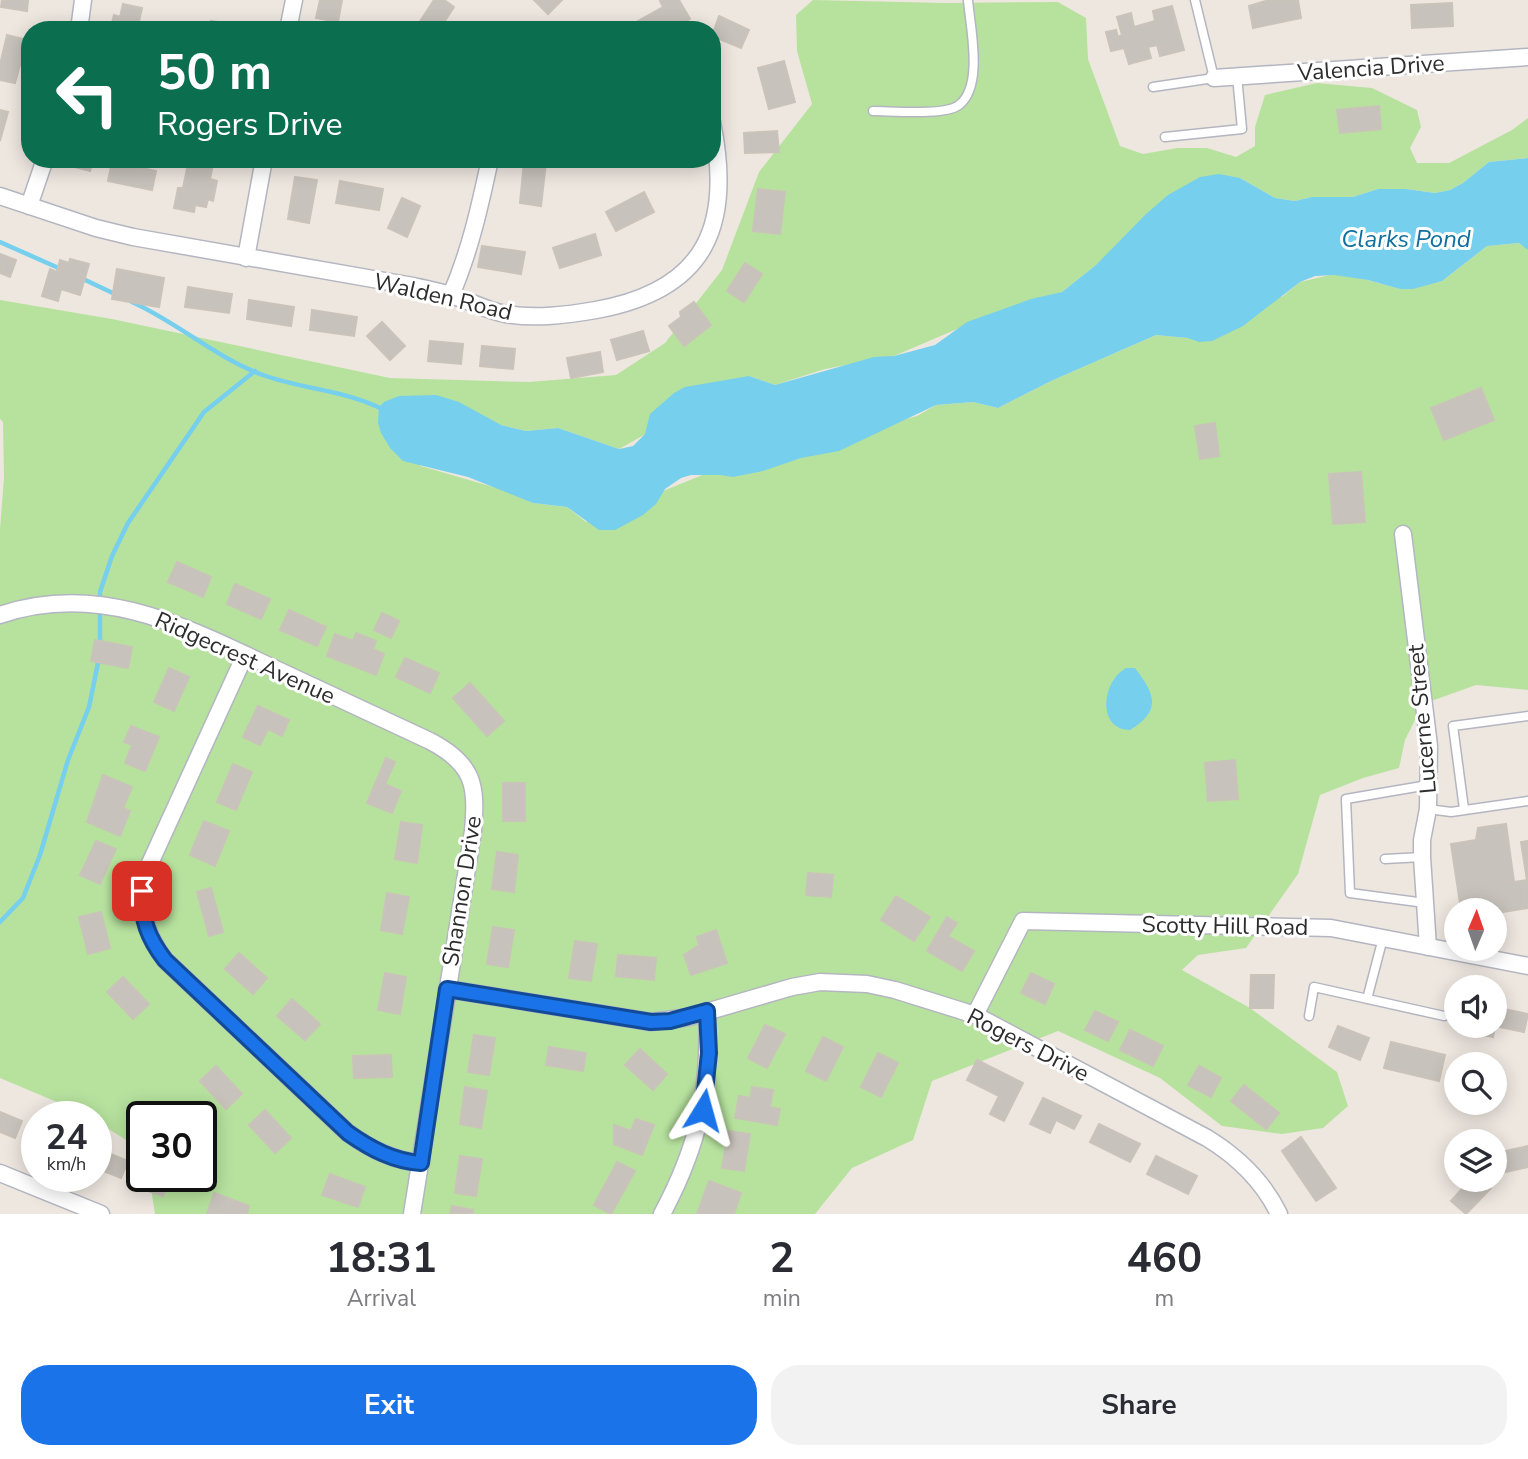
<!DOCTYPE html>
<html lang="en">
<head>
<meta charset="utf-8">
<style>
	body { margin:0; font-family:"Nunito Sans",sans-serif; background:#f2f2f3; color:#2b2b33; height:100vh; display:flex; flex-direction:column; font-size:26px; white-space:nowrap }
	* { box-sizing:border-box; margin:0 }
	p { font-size:23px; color:#7c7c81 }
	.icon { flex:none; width:38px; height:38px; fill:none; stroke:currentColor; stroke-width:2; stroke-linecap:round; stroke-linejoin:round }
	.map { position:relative; height:1214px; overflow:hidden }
	.details { display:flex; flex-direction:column; background:#fff; flex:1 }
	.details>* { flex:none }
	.top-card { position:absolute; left:21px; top:21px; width:700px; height:147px; border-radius:28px; box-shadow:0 4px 18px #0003; background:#0b6e4f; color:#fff; overflow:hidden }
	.needle { width:46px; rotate:2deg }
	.fabs { position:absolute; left:1444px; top:898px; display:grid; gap:14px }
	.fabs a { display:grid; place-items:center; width:63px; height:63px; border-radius:50%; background:#fff; box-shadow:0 4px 18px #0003; font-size:35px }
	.speed { position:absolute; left:21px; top:1101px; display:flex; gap:14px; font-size:35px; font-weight:700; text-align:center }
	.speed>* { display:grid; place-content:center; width:91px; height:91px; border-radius:50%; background:#fff; box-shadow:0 4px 18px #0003; line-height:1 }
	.speed small { font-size:18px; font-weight:400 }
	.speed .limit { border:4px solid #111; border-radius:10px; background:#fff; color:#111 }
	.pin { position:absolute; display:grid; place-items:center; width:60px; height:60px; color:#fff; margin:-30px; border-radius:14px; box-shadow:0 4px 10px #0006 }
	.me { position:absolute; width:77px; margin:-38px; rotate:8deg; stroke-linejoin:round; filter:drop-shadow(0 0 5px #0008) }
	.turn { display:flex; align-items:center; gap:24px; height:147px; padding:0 21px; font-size:32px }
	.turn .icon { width:91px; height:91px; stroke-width:2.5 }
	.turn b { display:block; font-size:49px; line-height:60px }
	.eta { display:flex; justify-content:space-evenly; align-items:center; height:119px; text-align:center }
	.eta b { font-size:42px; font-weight:700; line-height:49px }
	.cta { display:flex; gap:14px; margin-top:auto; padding:14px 21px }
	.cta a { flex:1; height:80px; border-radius:28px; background:#1a73e8; color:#fff; font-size:28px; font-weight:700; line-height:80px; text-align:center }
	.cta a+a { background:#f2f2f3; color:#2b2b33 }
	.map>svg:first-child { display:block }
</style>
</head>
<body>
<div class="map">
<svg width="1528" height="1214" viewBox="0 0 1528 1214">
	<rect width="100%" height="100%" fill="#eee7e0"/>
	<path fill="#b7e29e" d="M 813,0 L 945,3 L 1058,2 L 1086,18 L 1088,59 L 1120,146 L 1143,154 L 1177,148 L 1207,148 L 1236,157 L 1255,146 L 1255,127 L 1265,95 L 1317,83 L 1372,88 L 1417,110 L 1421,127 L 1410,148 L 1417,163 L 1449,163 L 1512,130 L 1528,118 L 1528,158 L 1489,162 L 1463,183 L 1450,190 L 1435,193 L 1406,189 L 1378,189 L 1353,197 L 1312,197 L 1295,201 L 1275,198 L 1240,178 L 1096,265 L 1062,292 L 999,311 L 894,356 L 825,369 L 775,385 L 749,376 L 619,449 L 558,428 L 526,431 L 501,425 L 381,433 L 421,466 L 507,491 L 533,503 L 567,507 L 586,522 L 705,474 L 917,416 L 936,405 L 973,402 L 998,408 L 1051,381 L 1156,335 L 1188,338 L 1283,296 L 1300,282 L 1334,274 L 1368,280 L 1400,289 L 1442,281 L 1487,246 L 1519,243 L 1528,249 L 1528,690 L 1476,685 L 1423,704 L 1405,740 L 1399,768 L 1363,778 L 1320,795 L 1298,874 L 1246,948 L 1198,955 L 1182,970 L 1250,1008 L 1337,1072 L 1348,1106 L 1323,1128 L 1282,1134 L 1222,1126 L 1160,1078 L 1058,1031 L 932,1081 L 913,1140 L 852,1168 L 815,1214 L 155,1214 L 149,1176 L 201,1176 L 201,1116 L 142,1116 L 142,1150 L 96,1121 L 96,1116 L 90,1116 L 0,1078 L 0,529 L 4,477 L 3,422 L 0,419 L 0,300 L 112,319 L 390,378 L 529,382 L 616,375 L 665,343 L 722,270 L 759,172 L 812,104 L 797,51 L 796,15 Z"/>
	<path fill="#76cfec" d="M 1528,158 L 1528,250 L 1519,243 L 1487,246 L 1442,281 L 1413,289 L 1400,289 L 1368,280 L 1334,275 L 1315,276 L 1300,282 L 1243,326 L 1212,341 L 1199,342 L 1188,338 L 1156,335 L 1051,381 L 998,408 L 973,402 L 936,405 L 839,451 L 801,458 L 763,471 L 733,477 L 721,475 L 691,475 L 681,478 L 665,489 L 656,504 L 643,515 L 615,530 L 599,530 L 567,507 L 533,503 L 468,477 L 403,461 L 390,448 L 381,433 L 378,423 L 379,407 L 384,402 L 399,396 L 436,395 L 459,402 L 501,425 L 526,431 L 558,428 L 619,449 L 633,446 L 645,434 L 650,414 L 674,393 L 685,387 L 749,376 L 775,385 L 874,357 L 894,356 L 935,345 L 967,322 L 1031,299 L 1062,292 L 1096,265 L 1146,214 L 1168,195 L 1200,177 L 1219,174 L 1240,178 L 1275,198 L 1295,201 L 1312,197 L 1353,197 L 1378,189 L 1406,189 L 1435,193 L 1450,190 L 1463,183 L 1489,162 Z
		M 1126,668 L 1135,668 C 1156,695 1161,711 1130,730 C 1096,729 1102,681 1126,668 Z"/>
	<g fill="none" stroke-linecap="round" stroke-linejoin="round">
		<path stroke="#76cfec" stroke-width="4.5" d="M 0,242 L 63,270
			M 81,278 L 117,295
			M 132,302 C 177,322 216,358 263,375 C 301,389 345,390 382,409
			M 100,646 L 100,592 L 112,556 L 128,523 L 204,412 L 255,371
			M 0,922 L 23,898 L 40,855 L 68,760 L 89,707 L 99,658"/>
	</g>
	<path fill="#c7c2bb" stroke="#c9c3b9" stroke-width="2" d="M 2,0 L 28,0 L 27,11 L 1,7 Z
		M 320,0 L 342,0 L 338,22 L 316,18 Z
		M 434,0 L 444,0 L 454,7 L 439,30 L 429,30 L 419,23 Z
		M 534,0 L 562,0 L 548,14 Z
		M 662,0 L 679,0 L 690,19 L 671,30 L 633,30 L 631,25 L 663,7 L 660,1 Z
		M 1269,0 L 1298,0 L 1301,18 L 1253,28 L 1249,6 Z
		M 1452,3 L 1453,26 L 1412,28 L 1411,5 Z
		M 123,4 L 142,8 L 137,30 L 110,30 L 114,15 L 120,17 Z
		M 1172,6 L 1184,50 L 1160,56 L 1157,45 L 1148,47 L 1151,58 L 1129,64 L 1124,48 L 1111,51 L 1106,32 L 1116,30 L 1118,37 L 1122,35 L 1117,17 L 1131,13 L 1134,27 L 1155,21 L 1153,11 Z
		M 719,16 L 749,30 L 741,48 L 712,36 Z
		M 211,21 L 233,24 L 232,30 L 210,30 Z
		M 7,35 L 27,40 L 15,83 L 0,80 L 0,65 Z
		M 784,61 L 795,102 L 769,109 L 758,68 Z
		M 1379,106 L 1381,129 L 1340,133 L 1337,110 Z
		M 0,110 L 8,112 L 0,141 Z
		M 777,131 L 779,152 L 745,153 L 744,133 Z
		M 73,159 L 94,159 L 90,171 L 71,166 Z
		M 189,159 L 213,164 L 210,179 L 217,181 L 213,201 L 208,199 L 206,207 L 195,205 L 194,212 L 174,208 L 178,188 L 183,188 Z
		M 410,159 L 431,159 L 429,167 L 409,163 Z
		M 524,161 L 546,163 L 541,206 L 520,203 Z
		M 112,162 L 156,171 L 152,190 L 108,181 Z
		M 295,177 L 317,180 L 309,223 L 288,219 Z
		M 340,181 L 383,189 L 379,210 L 336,203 Z
		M 758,189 L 785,192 L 780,234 L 753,231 Z
		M 644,192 L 654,212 L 616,231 L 606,212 Z
		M 402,198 L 420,206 L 407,237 L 388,228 Z
		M 595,234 L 601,255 L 560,268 L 553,248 Z
		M 482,246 L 525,252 L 521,274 L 478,267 Z
		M 0,254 L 16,260 L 10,277 L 0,273 Z
		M 70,259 L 89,264 L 80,295 L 61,289 L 58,301 L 42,296 L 50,269 L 57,272 L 60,260 L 69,263 Z
		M 745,263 L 762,274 L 744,302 L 727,291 Z
		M 117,269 L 164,278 L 159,307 L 112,299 Z
		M 188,287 L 232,294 L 229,313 L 185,307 Z
		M 249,300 L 294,307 L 291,326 L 247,319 Z
		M 694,302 L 711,325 L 684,346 L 669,326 L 681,317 L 680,312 Z
		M 312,310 L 357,317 L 354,336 L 310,330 Z
		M 382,322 L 405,346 L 390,360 L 367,336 Z
		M 643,331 L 649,351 L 617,360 L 611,340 Z
		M 430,341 L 463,344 L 461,364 L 428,361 Z
		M 482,346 L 515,349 L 513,369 L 480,366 Z
		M 600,352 L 603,372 L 571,378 L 567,358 Z
		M 1481,388 L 1494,420 L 1444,440 L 1431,408 Z
		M 1215,423 L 1219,456 L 1200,459 L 1195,426 Z
		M 1361,472 L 1365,522 L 1333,524 L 1329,474 Z
		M 177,562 L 211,577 L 203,597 L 168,582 Z
		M 235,584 L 270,599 L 261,619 L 227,604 Z
		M 289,610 L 326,627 L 317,646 L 280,630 Z
		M 382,613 L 399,621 L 391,638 L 374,630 Z
		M 356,633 L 376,641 L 373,649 L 384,654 L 376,675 L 327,656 L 335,634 L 353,641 Z
		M 95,640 L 132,647 L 128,668 L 91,661 Z
		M 405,658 L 439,673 L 430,693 L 396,677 Z
		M 169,668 L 189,677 L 174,711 L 154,702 Z
		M 470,683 L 504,721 L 487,736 L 453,698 Z
		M 258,706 L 289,720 L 282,736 L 268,729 L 260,745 L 243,737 Z
		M 131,726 L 159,737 L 145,771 L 125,763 L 132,745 L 124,742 Z
		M 386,758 L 395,762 L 385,784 L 401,791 L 392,813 L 367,803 Z
		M 1235,760 L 1238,799 L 1208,801 L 1205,763 Z
		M 233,764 L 252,772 L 236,810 L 217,802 Z
		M 103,775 L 132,787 L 123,808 L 130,811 L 120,836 L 87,822 Z
		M 503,783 L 525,783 L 525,821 L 503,821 Z
		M 204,821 L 229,831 L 215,866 L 190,855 Z
		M 401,822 L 422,825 L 417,863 L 395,859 Z
		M 1506,824 L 1514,882 L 1527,880 L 1521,842 L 1528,841 L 1528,908 L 1497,913 L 1499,926 L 1494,927 L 1494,910 L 1461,910 L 1451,844 L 1476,840 L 1478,828 Z
		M 96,841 L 116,849 L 100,884 L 80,875 Z
		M 497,852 L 518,855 L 514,892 L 492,889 Z
		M 808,873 L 833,875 L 831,897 L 806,895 Z
		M 211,888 L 223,932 L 209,936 L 197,892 Z
		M 387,893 L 409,897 L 402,934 L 381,930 Z
		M 896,896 L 930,917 L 914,941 L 881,920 Z
		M 101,912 L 110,948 L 88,954 L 79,917 Z
		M 947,917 L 957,923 L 948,936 L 974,951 L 962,971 L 927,951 Z
		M 493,927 L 514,930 L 508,967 L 487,964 Z
		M 716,930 L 727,963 L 691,975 L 684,955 L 699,945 L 697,937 Z
		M 575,941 L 597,944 L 591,981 L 569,978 Z
		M 239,953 L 267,978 L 253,994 L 225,969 Z
		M 618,955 L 656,958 L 654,980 L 616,976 Z
		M 385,973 L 406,977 L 400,1014 L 378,1010 Z
		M 1031,973 L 1054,984 L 1045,1004 L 1021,993 Z
		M 1251,975 L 1274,975 L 1273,1008 L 1250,1008 Z
		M 123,977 L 149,1004 L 133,1019 L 107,992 Z
		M 292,999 L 320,1024 L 305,1040 L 277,1016 Z
		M 1494,1007 L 1528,1014 L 1524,1032 L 1495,1026 L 1493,1037 L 1478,1034 L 1479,1026 L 1494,1026 Z
		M 1095,1011 L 1118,1022 L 1108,1041 L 1085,1030 Z
		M 765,1025 L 785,1034 L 767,1068 L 748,1058 Z
		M 1338,1026 L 1369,1038 L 1360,1060 L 1329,1047 Z
		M 1130,1030 L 1163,1046 L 1153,1066 L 1120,1050 Z
		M 474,1035 L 495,1038 L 489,1075 L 468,1072 Z
		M 823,1037 L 843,1047 L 826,1081 L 806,1071 Z
		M 1391,1042 L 1445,1055 L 1439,1081 L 1384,1068 Z
		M 549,1047 L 586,1053 L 583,1071 L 546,1065 Z
		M 640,1049 L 667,1074 L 653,1090 L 625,1065 Z
		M 878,1053 L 898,1063 L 881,1097 L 861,1087 Z
		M 391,1055 L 392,1077 L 354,1078 L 353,1056 Z
		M 977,1060 L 1023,1083 L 1004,1121 L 990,1114 L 999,1096 L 967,1080 Z
		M 216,1066 L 242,1094 L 226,1109 L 200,1081 Z
		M 1199,1066 L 1221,1078 L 1211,1097 L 1188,1085 Z
		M 1244,1085 L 1279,1113 L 1266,1129 L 1231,1101 Z
		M 465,1087 L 487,1091 L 481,1128 L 460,1124 Z
		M 752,1087 L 773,1090 L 770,1107 L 780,1109 L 777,1125 L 735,1118 L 739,1096 L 750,1098 Z
		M 1043,1098 L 1081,1116 L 1074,1129 L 1056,1120 L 1050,1133 L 1030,1124 Z
		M 265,1110 L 291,1138 L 275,1153 L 249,1125 Z
		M 0,1112 L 22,1121 L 15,1138 L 0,1132 Z
		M 636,1119 L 654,1125 L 642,1155 L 614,1144 L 614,1125 L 631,1131 Z
		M 37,1122 L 37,1145 L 29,1142 Z
		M 1099,1124 L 1140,1144 L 1130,1162 L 1090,1142 Z
		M 728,1131 L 750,1134 L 744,1171 L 722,1168 Z
		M 1301,1137 L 1336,1188 L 1316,1201 L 1282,1151 Z
		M 1528,1146 L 1528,1167 L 1501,1173 L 1496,1153 Z
		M 96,1148 L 128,1161 L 121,1178 L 96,1168 Z
		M 460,1156 L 482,1159 L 476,1196 L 455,1193 Z
		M 1156,1156 L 1197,1176 L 1188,1194 L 1147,1174 Z
		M 617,1162 L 635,1171 L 611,1214 L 594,1205 Z
		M 135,1163 L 142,1166 L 142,1176 L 170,1176 L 163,1196 L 127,1184 Z
		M 330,1174 L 365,1187 L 358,1207 L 322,1195 Z
		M 1470,1180 L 1482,1180 L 1491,1188 L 1466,1214 L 1451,1201 Z
		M 709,1181 L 741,1193 L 734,1214 L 697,1214 Z
		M 214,1193 L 249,1206 L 247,1214 L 207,1214 Z
		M 452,1206 L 473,1210 L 473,1214 L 450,1214 Z"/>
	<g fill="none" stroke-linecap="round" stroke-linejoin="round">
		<g stroke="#b3b6c0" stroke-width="11">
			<path id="service" d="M 1153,87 L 1214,78 L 1195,0
				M 873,111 C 892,111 945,116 959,105 C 984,86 970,26 968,0
				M 1165,137 L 1242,129 L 1237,76
				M 1428,809 L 1451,812 L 1528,801
				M 1464,809 L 1453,726 L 1528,716
				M 1385,859 L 1422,857
				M 1425,903 L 1350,893 L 1346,799 L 1428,785
				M 1367,999 L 1383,938
				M 1309,1016 L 1314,987 L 1444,1016"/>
		</g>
		<g stroke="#b3b6c0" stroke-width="19">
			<path id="minor" d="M 79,30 L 83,0
				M 288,30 L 294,0
				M 1214,78 L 1528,57
				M 0,196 L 96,228 L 133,237 L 413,286 C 426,289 438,291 450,295 C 469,300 486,311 506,314 C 536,319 567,315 596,310 C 707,290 733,225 712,122
				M 29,206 L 45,159
				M 246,258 L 264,159
				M 451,295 C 470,251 480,206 490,159
				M 1403,534 L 1429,746 L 1428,809 L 1422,840 L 1422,857 L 1428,947
				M 0,615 C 101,580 190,629 280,671 C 330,694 380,718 430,741 C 474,764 477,785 473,831 L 412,1214
				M 245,655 L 146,872 C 138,907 144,932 165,960 L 348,1133 C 370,1149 393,1161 421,1163
				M 447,989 L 651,1022 L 689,1017 L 792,987 L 820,982 L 867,984 L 895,990 L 975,1015 L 1207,1138 C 1238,1157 1263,1181 1279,1214
				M 975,1015 L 1023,921 L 1331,928 L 1528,966
				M 0,1173 L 101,1214
				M 662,1214 C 700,1143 710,1091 707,1011"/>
		</g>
		<use href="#service" stroke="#fff" stroke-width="8"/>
		<use href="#minor" stroke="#fff" stroke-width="16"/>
	</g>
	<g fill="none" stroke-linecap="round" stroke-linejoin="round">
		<g stroke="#114b97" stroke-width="18">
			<path id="route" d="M 142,891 C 141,919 148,938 165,960 L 348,1133 C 371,1149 393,1161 421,1163 L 447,989 L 651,1022 L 670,1021 L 707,1011 L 709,1053 L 703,1110"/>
		</g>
		<use href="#route" stroke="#1a73e8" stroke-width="12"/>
	</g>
	<g text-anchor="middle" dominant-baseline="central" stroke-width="6" stroke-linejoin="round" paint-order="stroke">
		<g font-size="23" fill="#2d2d2d" stroke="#fff">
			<text transform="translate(1371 68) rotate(-4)">Valencia Drive</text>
			<text transform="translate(443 297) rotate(13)">Walden Road</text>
			<text transform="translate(245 658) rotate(24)">Ridgecrest Avenue</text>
			<text transform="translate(1422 719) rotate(-95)">Lucerne Street</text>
			<text transform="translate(462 891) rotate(-81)">Shannon Drive</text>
			<text transform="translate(1225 926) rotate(1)">Scotty Hill Road</text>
			<text transform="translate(1028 1045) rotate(27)">Rogers Drive</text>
		</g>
		<g font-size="24" font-style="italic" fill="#116f9d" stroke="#fff">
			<text x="1406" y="239">Clarks Pond</text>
		</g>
	</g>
</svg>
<div class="fabs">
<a><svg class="needle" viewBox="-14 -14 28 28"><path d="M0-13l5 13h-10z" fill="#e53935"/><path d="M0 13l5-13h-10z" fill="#7c7c81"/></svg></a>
<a><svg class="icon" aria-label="sound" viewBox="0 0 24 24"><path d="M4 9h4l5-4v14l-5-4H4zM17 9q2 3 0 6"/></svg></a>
<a><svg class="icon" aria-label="search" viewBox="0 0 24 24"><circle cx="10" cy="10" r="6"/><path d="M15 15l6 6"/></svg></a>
<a><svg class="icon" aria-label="layers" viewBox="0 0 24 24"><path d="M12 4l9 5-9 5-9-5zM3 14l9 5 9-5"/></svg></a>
</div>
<div class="speed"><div>24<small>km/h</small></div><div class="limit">30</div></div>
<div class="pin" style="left:142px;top:891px;background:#d93025"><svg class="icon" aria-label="arrive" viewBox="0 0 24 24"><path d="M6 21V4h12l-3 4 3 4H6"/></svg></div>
<svg class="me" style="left:703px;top:1110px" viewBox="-20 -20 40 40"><path d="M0-17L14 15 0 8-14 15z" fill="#1a73e8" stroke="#fff" stroke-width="4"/></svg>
<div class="top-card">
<div class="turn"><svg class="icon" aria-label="left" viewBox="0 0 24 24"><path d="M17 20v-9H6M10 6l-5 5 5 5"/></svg><div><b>50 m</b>Rogers Drive</div></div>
</div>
</div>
<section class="details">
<div class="eta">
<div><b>18:31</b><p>Arrival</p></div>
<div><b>2</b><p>min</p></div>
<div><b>460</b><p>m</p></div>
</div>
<div class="cta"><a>Exit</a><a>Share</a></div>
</section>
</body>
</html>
